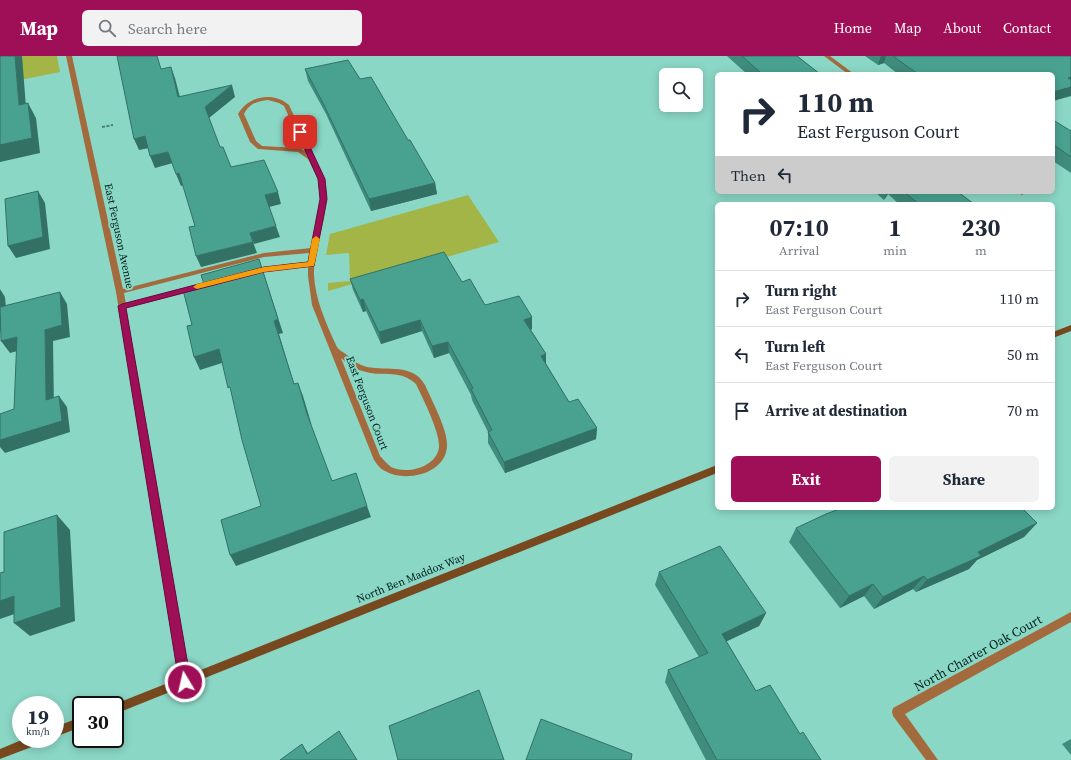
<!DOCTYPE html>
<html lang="en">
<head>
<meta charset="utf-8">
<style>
	body { margin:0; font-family:"Source Serif 4",serif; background:#f2f2f3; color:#1f2937; height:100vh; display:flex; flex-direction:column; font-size:15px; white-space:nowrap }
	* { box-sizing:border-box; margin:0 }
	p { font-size:13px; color:#747a83 }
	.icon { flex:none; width:22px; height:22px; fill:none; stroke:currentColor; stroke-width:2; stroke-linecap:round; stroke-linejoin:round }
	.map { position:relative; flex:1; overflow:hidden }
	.panel { position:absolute; left:715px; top:146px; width:340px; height:308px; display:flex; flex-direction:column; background:#fff; border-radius:6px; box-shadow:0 2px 10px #0003 }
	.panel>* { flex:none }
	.banner { position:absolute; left:715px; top:16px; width:340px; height:122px; border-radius:6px; box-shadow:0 2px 10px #0003; background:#fff; color:#1f2937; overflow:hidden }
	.controls { position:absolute; left:659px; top:12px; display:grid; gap:8px }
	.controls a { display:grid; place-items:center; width:44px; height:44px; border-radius:6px; background:#fff; box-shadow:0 2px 10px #0003; font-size:20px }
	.speed { position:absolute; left:12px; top:640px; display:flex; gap:8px; font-size:20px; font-weight:700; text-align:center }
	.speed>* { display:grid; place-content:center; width:52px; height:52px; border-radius:50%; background:#fff; box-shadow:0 2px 10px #0003; line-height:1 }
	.speed small { font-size:10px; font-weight:400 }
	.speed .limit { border:2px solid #111; border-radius:6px; background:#fff; color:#111 }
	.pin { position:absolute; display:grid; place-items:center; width:34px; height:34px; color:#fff; margin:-17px; border-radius:8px; box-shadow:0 2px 6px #0006 }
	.me { position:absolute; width:44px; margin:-22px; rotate:351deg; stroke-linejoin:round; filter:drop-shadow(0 0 3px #0008) }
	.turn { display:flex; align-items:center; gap:14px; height:84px; padding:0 16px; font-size:18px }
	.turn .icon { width:52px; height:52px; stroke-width:2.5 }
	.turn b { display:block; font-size:28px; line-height:34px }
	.then { display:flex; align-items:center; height:38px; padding:0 16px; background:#0003; gap:8px; font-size:15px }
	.eta { display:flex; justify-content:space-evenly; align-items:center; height:68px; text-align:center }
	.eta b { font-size:24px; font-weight:700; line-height:28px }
	.action { display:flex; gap:8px; margin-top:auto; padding:8px 16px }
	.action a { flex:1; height:46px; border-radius:6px; background:#9f0f58; color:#fff; font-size:16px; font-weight:700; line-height:46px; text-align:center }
	.action a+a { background:#f2f2f3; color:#1f2937 }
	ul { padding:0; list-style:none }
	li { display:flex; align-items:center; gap:12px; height:56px; padding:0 16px; border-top:1px solid #e0e1e3 }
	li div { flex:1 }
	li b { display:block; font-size:15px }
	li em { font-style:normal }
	header { display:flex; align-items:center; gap:24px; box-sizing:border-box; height:56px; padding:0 20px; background:#9f0f58; color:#fff }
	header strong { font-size:19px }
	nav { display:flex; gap:22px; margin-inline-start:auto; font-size:14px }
	.search { width:280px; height:36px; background:#f2f2f3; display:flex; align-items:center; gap:10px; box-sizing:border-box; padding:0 14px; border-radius:6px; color:#747a83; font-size:15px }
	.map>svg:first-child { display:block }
</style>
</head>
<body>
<header>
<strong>Map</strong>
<div class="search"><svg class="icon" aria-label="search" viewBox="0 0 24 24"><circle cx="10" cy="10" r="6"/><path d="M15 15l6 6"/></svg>Search here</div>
<nav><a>Home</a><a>Map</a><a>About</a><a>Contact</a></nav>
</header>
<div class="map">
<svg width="1071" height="704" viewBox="0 0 1071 704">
	<rect width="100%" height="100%" fill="#8bd7c6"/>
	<path fill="#a2b546" d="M 10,0 L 57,0 L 60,16 L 0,28 L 0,2 Z
		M 468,139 L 499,186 L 328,235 L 328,227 L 350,225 L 349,197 L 326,199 L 330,178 Z"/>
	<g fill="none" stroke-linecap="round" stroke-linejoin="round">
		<path stroke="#487f74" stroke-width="2" stroke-dasharray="3 1.5" stroke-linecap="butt" d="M 102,71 L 113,69"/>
		<path fill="#a36b3d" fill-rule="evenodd" d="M 66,0 L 72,0 L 123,233 L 264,197 L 311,192 L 321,143 L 318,123 L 308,103 L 298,96 L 258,93 L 250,86 L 238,58 C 248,40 273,35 289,49 L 313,101 L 316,103 L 315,104 C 318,110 322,117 324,123 C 333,156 313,187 314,219 C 315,243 326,267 336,289 C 337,293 343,296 347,299 C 353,304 359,309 367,311 C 387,315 413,307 425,329 C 432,345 448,374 447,390 C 446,418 405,427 385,415 C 380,413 377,408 374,404 L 312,249 L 308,220 L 308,211 L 287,212 L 252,218 L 249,216 L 252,214 L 287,208 L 308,206 L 309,197 L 264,201 L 124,237 L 126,248 L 193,230 L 197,232 L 195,234 L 126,252 L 190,626 L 189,630 L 185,631 L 181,630 L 180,626 L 116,236 ZM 268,44 L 279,47 L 284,50 L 305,95 L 299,92 L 262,90 L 256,85 L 244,58 C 249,48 257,45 268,44 ZM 341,302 C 349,309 356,314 366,316 C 384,321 400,313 416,328 C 423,343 440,376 439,391 C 437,411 407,419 391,411 C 387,408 384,404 380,400 Z
			M 824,0 L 830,0 L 854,18 L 848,18 Z
			M 1017,136 L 1024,136 L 1025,137 L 1022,139 Z
			M 1071,556 L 1071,566 L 905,658 L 938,704 L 926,704 L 893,660 L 892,656 L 893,652 Z"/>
		<path fill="#78481f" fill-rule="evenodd" d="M 1071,269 L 1071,275 L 1053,282 L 1053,276 Z
			M 717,409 L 717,417 L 115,658 L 115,649 L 112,649 L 115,648 Z
			M 81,661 L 81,671 L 55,681 L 55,671 Z
			M 24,683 L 43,683 L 42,687 L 0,703 L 0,693 Z"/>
	</g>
	<path fill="#3f8b7c" d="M 727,0 L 797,0 L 820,18 L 747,18 Z
		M 865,0 L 1071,0 L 1053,18 L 898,18 L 884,7 L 878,9 Z
		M 305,13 L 360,23 L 408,84 L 435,127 L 437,138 L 371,155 L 326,58 L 308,25 Z
		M 1053,64 L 1071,75 L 1071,117 L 1053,105 Z
		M 875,136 L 958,136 L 974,148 L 899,148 L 888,138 L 884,144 Z
		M 350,223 L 462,226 L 485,249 L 532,261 L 532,273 L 531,274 L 546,298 L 546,308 L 569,346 L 597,372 L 596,383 L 505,417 L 488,387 L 488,376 L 472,344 L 471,339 L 449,297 L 434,302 L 422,275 L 381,288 L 366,255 L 363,256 L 353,234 Z
		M 1037,467 L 1024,481 L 977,504 L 969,513 L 916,536 L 913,533 L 874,553 L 864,540 L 840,552 L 789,486 L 796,472 Z
		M 659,516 L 766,557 L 759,570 L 726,585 L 756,635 L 800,678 L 821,704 L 706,704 L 665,626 L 668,614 L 699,601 L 655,529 Z
		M 1071,683 L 1071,699 L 1062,688 Z"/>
	<path fill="#337165" d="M 15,0 L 22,0 L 27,64 L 19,49 Z
		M 881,0 L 886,0 L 884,7 L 878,9 Z
		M 171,11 L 175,22 L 183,53 L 178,41 Z
		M 1071,18 L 1071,40 L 1053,45 L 1053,36 Z
		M 232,29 L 235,41 L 209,62 L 205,51 Z
		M 28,47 L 36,62 L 40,97 L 0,106 L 0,89 Z
		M 145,80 L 149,92 L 139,94 L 134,83 Z
		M 168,96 L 173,107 L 155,112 L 150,100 Z
		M 179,117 L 184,129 L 181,130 L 176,118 Z
		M 435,127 L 437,138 L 371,155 L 369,143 Z
		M 38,135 L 45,147 L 50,193 L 16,202 L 8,190 Z
		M 278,136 L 281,148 L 269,151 L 265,139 Z
		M 887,136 L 889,136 L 884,144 Z
		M 276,170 L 280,181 L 254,188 L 250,177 Z
		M 253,186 L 257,197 L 201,211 L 196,200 Z
		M 259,203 L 283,277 L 279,278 L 298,341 L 294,328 L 274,265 Z
		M 0,233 L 5,241 L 8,273 L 0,275 Z
		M 60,236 L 67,248 L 70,281 L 53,285 L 54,355 L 46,344 L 45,274 Z
		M 363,243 L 366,255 L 363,256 L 360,244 Z
		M 532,261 L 532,273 L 524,275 L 524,264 Z
		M 420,264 L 422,275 L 381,288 L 379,276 Z
		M 17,281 L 25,293 L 10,297 L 1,285 Z
		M 448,286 L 449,297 L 434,302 L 432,290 Z
		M 219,293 L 225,306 L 200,314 L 194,301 Z
		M 546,298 L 546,310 L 541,300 Z
		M 298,327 L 303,340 L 312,370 L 307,358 Z
		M 59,340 L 67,351 L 70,376 L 5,397 L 0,391 L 0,384 Z
		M 597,372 L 596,383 L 505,417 L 504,406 Z
		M 367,450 L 371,461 L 236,510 L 230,499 Z
		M 57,459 L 70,474 L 75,565 L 30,580 L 14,567 Z
		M 1037,467 L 1024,481 L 977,504 L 969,513 L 916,536 L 927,524 L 978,496 Z
		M 924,520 L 913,533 L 874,553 L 883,541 Z
		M 873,528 L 864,540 L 840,552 L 849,540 Z
		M 14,540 L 29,553 L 0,563 L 0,545 Z
		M 766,557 L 759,570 L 717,590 L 722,578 Z
		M 302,688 L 309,699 L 307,698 Z"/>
	<path fill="#49a290" stroke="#337165" d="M 0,0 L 15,0 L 19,49 L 28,47 L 32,82 L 0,89 Z
		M 117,0 L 157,0 L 161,13 L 171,11 L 178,41 L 232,29 L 205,51 L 220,91 L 223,91 L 231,111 L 264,104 L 278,136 L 265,139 L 276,170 L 250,177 L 253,186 L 196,200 L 189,171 L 195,170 L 179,117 L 176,118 L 168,96 L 150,100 L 145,80 L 134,83 Z
		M 742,0 L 797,0 L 820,18 L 762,18 Z
		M 893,0 L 1071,0 L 1071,21 L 1068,22 L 1071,24 L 1071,31 L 1053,36 L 1053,18 L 918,18 Z
		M 348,4 L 360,23 L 371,21 L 408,84 L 410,84 L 435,127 L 369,143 L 323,47 L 305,13 Z
		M 1053,64 L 1071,75 L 1071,101 L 1054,89 L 1053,90 Z
		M 38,135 L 43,181 L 8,190 L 5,143 Z
		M 904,136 L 958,136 L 974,148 L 919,148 Z
		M 444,196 L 462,226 L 470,223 L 485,249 L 519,240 L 532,261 L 524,264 L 546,298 L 541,300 L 569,346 L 578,343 L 597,372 L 504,406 L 488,376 L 492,374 L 471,333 L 473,332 L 448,286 L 432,290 L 420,264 L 379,276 L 363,243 L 360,244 L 350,223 Z
		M 259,203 L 278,263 L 274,265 L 294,328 L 298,327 L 307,358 L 332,425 L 356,417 L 367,450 L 230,499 L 221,464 L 261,450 L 242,384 L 230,331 L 228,332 L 219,293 L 194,301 L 187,270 L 192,269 L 183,234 L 204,228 L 201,219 Z
		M 60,236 L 62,269 L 45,274 L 46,344 L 59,340 L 62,365 L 0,384 L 0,358 L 14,353 L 17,281 L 1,285 L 0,251 Z
		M 842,452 L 1022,452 L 1037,467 L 978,496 L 981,500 L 927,524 L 924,520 L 883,541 L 873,528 L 849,540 L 796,472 L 826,458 Z
		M 57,459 L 61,551 L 14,567 L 14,540 L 0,545 L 0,517 L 4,516 L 4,476 Z
		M 720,490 L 766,557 L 722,578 L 756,635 L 770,629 L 800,678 L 803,676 L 821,704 L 717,704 L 668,614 L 708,597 L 659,516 Z
		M 479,634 L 504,704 L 398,704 L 389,670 Z
		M 541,663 L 632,698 L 631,704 L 526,704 Z
		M 339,675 L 357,704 L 280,704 L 302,688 L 307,698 Z"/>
	<path fill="#9f0f58" stroke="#670a39" d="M 300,74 L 303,76 L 325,123 L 327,143 L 314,210 L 264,216 L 126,252 L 191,626 L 189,630 L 185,631 L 181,630 L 179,626 L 118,250 L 122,248 L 264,211 L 308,206 L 320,143 L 318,123 L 297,76 Z"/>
	<path fill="#f59e0b" d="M 316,180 L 320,183 L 314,210 L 264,216 L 197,233 L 193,231 L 197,228 L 264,211 L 308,206 L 312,183 Z"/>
	<g text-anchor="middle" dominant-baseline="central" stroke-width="4" stroke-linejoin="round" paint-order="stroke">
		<g font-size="11" fill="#01221c" stroke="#8bd7c6">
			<text transform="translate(119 180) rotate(78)">East Ferguson Avenue</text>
			<text transform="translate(367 347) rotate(69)">East Ferguson Court</text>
			<text transform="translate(411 522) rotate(-22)">North Ben Maddox Way</text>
		</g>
		<g font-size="13" fill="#01221c" stroke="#8bd7c6">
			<text transform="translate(978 597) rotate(-29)">North Charter Oak Court</text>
		</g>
	</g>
</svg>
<div class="controls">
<a><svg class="icon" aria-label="search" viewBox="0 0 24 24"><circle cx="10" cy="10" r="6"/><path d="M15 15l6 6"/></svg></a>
</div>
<div class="speed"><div>19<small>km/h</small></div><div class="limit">30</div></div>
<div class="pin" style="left:300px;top:76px;background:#d93025"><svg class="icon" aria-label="arrive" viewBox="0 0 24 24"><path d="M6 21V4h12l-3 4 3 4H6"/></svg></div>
<svg class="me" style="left:185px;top:626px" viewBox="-20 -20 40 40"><circle r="17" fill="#9f0f58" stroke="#fff" stroke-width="3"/><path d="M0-11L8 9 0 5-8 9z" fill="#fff"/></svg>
<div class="banner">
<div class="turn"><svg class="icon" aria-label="right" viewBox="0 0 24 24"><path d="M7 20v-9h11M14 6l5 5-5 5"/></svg><div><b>110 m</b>East Ferguson Court</div></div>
<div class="then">Then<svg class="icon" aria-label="left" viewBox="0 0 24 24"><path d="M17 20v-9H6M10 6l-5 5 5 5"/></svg></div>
</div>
<section class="panel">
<div class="eta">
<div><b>07:10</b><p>Arrival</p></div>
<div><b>1</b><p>min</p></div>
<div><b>230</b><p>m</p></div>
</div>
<ul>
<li><svg class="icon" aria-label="right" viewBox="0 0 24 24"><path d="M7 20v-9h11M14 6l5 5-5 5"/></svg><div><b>Turn right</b><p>East Ferguson Court</p></div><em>110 m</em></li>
<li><svg class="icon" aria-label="left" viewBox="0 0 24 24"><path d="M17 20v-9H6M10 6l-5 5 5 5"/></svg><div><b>Turn left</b><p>East Ferguson Court</p></div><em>50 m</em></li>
<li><svg class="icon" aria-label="arrive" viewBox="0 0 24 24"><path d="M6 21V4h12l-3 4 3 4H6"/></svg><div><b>Arrive at destination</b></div><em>70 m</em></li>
</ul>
<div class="action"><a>Exit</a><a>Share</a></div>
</section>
</div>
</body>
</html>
